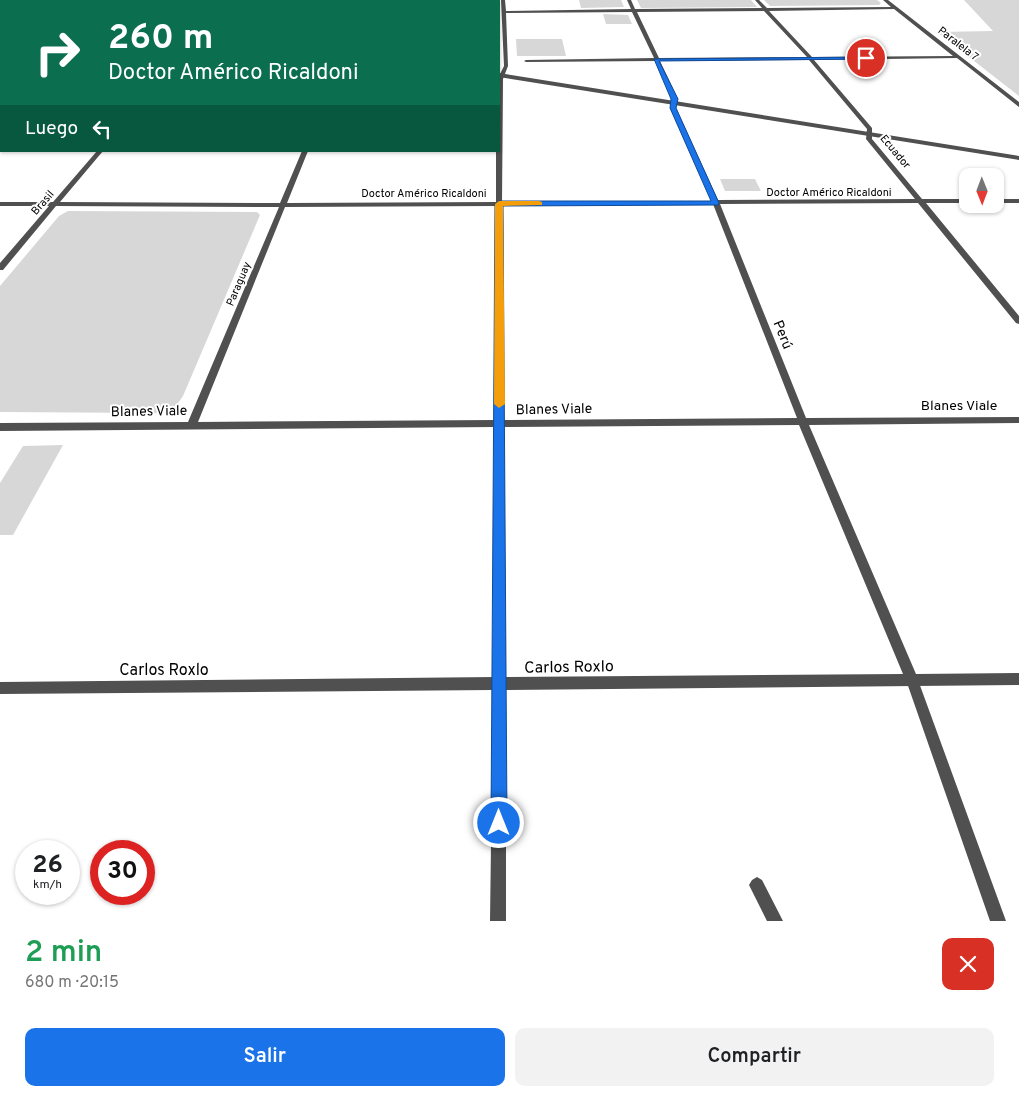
<!DOCTYPE html>
<html lang="es">
<head>
<meta charset="utf-8">
<style>
	body { margin:0; font-family:Overpass,sans-serif; background:#f2f2f2; color:#202124; height:100vh; display:flex; flex-direction:column; font-size:19px; white-space:nowrap }
	* { box-sizing:border-box; margin:0 }
	p { font-size:16px; color:#757577 }
	.icon { flex:none; width:28px; height:28px; fill:none; stroke:currentColor; stroke-width:2; stroke-linecap:round; stroke-linejoin:round }
	.map { position:relative; height:921px; overflow:hidden }
	.sheet { display:flex; flex-direction:column; background:#fff; flex:1 }
	.sheet>* { flex:none }
	.top-card { position:absolute; left:0px; top:0px; width:500px; height:152px; box-shadow:0 1px 4px #0004; background:#0b6e4f; color:#fff; overflow:hidden }
	.needle { width:32px; rotate:179deg }
	.fabs { position:absolute; left:959px; top:168px; display:grid; gap:10px }
	.fabs a { display:grid; place-items:center; width:45px; height:45px; border-radius:10px; background:#fff; box-shadow:0 1px 4px #0004; font-size:25px }
	.speed { position:absolute; left:15px; top:840px; display:flex; gap:10px; font-size:25px; font-weight:700; text-align:center }
	.speed>* { display:grid; place-content:center; width:65px; height:65px; border-radius:50%; background:#fff; box-shadow:0 1px 4px #0004; line-height:1 }
	.speed small { font-size:12px; font-weight:400 }
	.speed .limit { border:8px solid #d22; background:#fff; color:#111 }
	.pin { position:absolute; display:grid; place-items:center; width:42px; height:42px; color:#fff; margin:-21px; border:2px solid #fff; border-radius:50%; box-shadow:0 1px 5px #0007 }
	.me { position:absolute; width:55px; margin:-28px; rotate:0deg; stroke-linejoin:round; filter:drop-shadow(0 0 4px #0008) }
	.turn { display:flex; align-items:center; gap:18px; height:105px; padding:0 25px; font-size:22px }
	.turn .icon { width:65px; height:65px; stroke-width:2.5 }
	.turn b { display:block; font-size:35px; line-height:42px }
	.then { display:flex; align-items:center; height:48px; padding:0 25px; background:#0003; gap:10px; font-size:19px }
	.round { display:grid; place-items:center; flex:none; width:52px; height:52px; border-radius:10px; background:#f2f2f2 }
	.overview { display:flex; align-items:center; justify-content:space-between; height:85px; padding:0 25px }
	h1 { font-size:30px; font-weight:600; line-height:38px; color:#1e9e55 }
	.cta { display:flex; gap:10px; margin-top:auto; padding:10px 25px }
	.cta a { flex:1; height:58px; border-radius:10px; background:#1a73e8; color:#fff; font-size:20px; font-weight:600; line-height:58px; text-align:center }
	.cta a+a { background:#f2f2f2; color:#202124 }
	.map>svg:first-child { display:block }
</style>
</head>
<body>
<div class="map">
<svg width="1019" height="921" viewBox="0 0 1019 921">
	<rect width="100%" height="100%" fill="#fff"/>
	<path fill="#d7d7d7" d="M 579,0 L 621,0 L 624,7 L 581,8 Z
		M 637,0 L 751,0 L 757,7 L 641,8 Z
		M 764,0 L 877,0 L 881,3 L 879,5 L 770,6 Z
		M 964,0 L 1019,0 L 1019,96 L 937,32 L 993,31 Z
		M 603,14 L 628,15 L 632,24 L 606,24 Z
		M 516,39 L 562,39 L 566,56 L 517,56 Z
		M 720,179 L 755,179 L 761,191 L 725,191 Z
		M 68,211 L 257,212 L 260,215 L 183,396 L 176,406 L 157,413 L 0,412 L 0,286 L 59,216 Z
		M 63,445 L 13,535 L 0,535 L 0,483 L 23,446 Z"/>
	<g fill="none" stroke-linecap="round" stroke-linejoin="round">
		<path stroke="#727272" stroke-width="1" stroke-dasharray="0.5 1" stroke-linecap="butt" d="M 103,0 L 109,1
			M 144,0 L 150,1"/>
		<path fill="#505050" fill-rule="evenodd" d="M 912,674 L 917,676 L 918,680 L 1006,921 L 990,921 L 906,680 L 907,676 Z
			M 757,877 L 762,880 L 783,921 L 767,921 L 749,885 L 752,880 Z"/>
		<path fill="#505050" fill-rule="evenodd" d="M 346,0 L 350,0 L 350,1 L 346,1 Z
			M 501,0 L 505,0 L 506,11 L 631,9 L 627,0 L 631,0 L 635,9 L 762,8 L 755,0 L 759,0 L 767,8 L 891,7 L 883,0 L 888,0 L 1019,102 L 1019,107 L 957,58 L 814,60 L 872,128 L 872,139 L 922,199 L 968,199 L 968,203 L 926,203 L 1019,316 L 1019,324 L 1016,323 L 918,203 L 720,204 L 806,418 L 1019,417 L 1019,423 L 809,425 L 916,674 L 1019,673 L 1019,685 L 506,690 L 506,921 L 490,921 L 493,690 L 0,694 L 0,682 L 494,677 L 495,427 L 0,431 L 0,423 L 188,422 L 279,207 L 56,206 L 3,270 L 0,270 L 0,263 L 49,206 L 0,206 L 0,202 L 53,202 L 97,151 L 103,151 L 60,202 L 280,203 L 302,151 L 308,151 L 287,203 L 496,202 L 496,151 L 499,151 L 499,76 L 504,66 ZM 894,9 L 953,56 L 812,57 L 769,11 ZM 764,11 L 807,57 L 659,58 L 637,12 ZM 632,12 L 654,58 L 526,60 L 524,61 L 526,62 L 655,61 L 672,99 L 670,108 L 712,201 L 502,202 L 503,79 L 508,66 L 506,13 ZM 809,60 L 867,129 L 866,139 L 915,199 L 718,200 L 676,108 L 678,99 L 660,61 ZM 713,204 L 797,418 L 504,420 L 503,206 ZM 496,206 L 495,420 L 198,422 L 285,207 ZM 799,425 L 903,674 L 506,677 L 504,427 Z
			M 0,57 L 1,57 L 1,59 L 0,59 Z
			M 0,113 L 1,113 L 1,117 L 0,117 Z
			M 995,199 L 1019,199 L 1019,203 L 995,203 Z"/>
		<path fill="#505050" fill-rule="evenodd" d="M 0,26 L 1,26 L 1,28 L 0,28 Z
			M 499,73 L 1019,156 L 1019,160 L 499,77 Z"/>
	</g>
	<path fill="#1a73e8" stroke="#114b97" d="M 866,57 L 868,59 L 659,61 L 678,99 L 676,108 L 719,203 L 718,205 L 503,206 L 507,823 L 505,829 L 499,831 L 493,829 L 491,823 L 495,204 L 499,201 L 711,201 L 670,108 L 671,99 L 654,59 Z"/>
	<path fill="#f59e0b" d="M 539,201 L 542,202 L 542,205 L 503,206 L 505,404 L 499,408 L 494,404 L 495,204 L 499,201 Z"/>
	<g text-anchor="middle" dominant-baseline="central" stroke-width="4" stroke-linejoin="round" paint-order="stroke">
		<g font-size="11" fill="#000" stroke="#fff">
			<text transform="translate(958 44) rotate(38)">Paralela 7</text>
			<text transform="translate(895 152) rotate(50)">Ecuador</text>
			<text x="829" y="193">Doctor Américo Ricaldoni</text>
			<text x="424" y="194">Doctor Américo Ricaldoni</text>
			<text transform="translate(43 203) rotate(-49)">Brasil</text>
			<text transform="translate(239 284) rotate(-67)">Paraguay</text>
		</g>
		<g font-size="14" fill="#000" stroke="#fff">
			<text transform="translate(782 335) rotate(68)">Perú</text>
			<text x="959" y="406">Blanes Viale</text>
			<text transform="translate(554 410) rotate(-1)">Blanes Viale</text>
			<text transform="translate(149 412) rotate(-1)">Blanes Viale</text>
		</g>
		<g font-size="16" fill="#000" stroke="#fff">
			<text transform="translate(569 668) rotate(-1)">Carlos Roxlo</text>
			<text x="164" y="671">Carlos Roxlo</text>
		</g>
	</g>
</svg>
<div class="fabs">
<a><svg class="needle" viewBox="-14 -14 28 28"><path d="M0-13l5 13h-10z" fill="#e53935"/><path d="M0 13l5-13h-10z" fill="#757577"/></svg></a>
</div>
<div class="speed"><div>26<small>km/h</small></div><div class="limit">30</div></div>
<div class="pin" style="left:866px;top:58px;background:#d93025"><svg class="icon" aria-label="arrive" viewBox="0 0 24 24"><path d="M6 21V4h12l-3 4 3 4H6"/></svg></div>
<svg class="me" style="left:499px;top:823px" viewBox="-20 -20 40 40"><circle r="17" fill="#1a73e8" stroke="#fff" stroke-width="3"/><path d="M0-11L8 9 0 5-8 9z" fill="#fff"/></svg>
<div class="top-card">
<div class="turn"><svg class="icon" aria-label="right" viewBox="0 0 24 24"><path d="M7 20v-9h11M14 6l5 5-5 5"/></svg><div><b>260 m</b>Doctor Américo Ricaldoni</div></div>
<div class="then">Luego<svg class="icon" aria-label="left" viewBox="0 0 24 24"><path d="M17 20v-9H6M10 6l-5 5 5 5"/></svg></div>
</div>
</div>
<section class="sheet">
<div class="overview"><div><h1>2 min</h1><p>680 m · 20:15</p></div><a class="round" style="background:#d93025;color:#fff"><svg class="icon" aria-label="close" viewBox="0 0 24 24"><path d="M6 6l12 12M18 6L6 18"/></svg></a></div>
<div class="cta"><a>Salir</a><a>Compartir</a></div>
</section>
</body>
</html>
